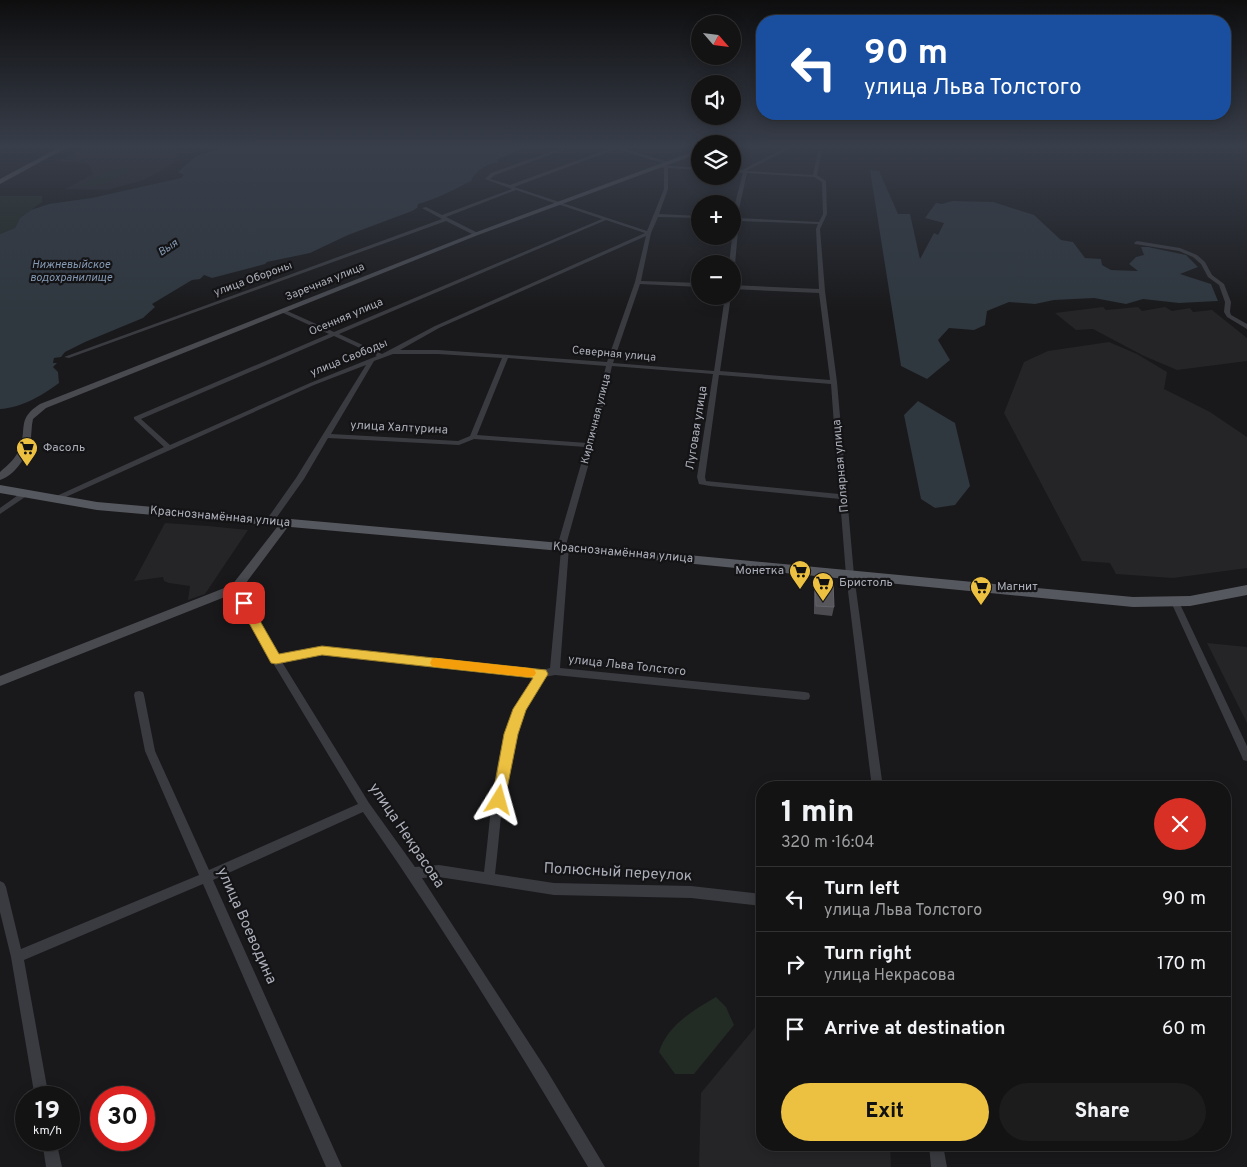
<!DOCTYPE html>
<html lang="en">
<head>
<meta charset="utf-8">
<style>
	body { margin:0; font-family:Overpass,sans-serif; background:#1c1c1d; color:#f1f3f6; height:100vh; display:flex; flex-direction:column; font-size:19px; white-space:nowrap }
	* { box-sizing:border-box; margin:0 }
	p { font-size:16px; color:#9d9ea0 }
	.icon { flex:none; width:28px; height:28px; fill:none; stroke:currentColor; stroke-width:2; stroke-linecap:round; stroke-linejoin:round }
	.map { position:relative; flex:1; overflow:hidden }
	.side { position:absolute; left:756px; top:781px; width:475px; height:370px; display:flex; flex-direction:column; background:#131314; border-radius:20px; box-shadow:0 2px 12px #0003,0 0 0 1px #323234 }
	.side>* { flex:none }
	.banner { position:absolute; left:756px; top:15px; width:475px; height:105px; border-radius:20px; box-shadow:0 2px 12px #0003,0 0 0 1px #323234; background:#1a4fa0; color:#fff; overflow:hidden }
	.needle { width:32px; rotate:118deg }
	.buttons { position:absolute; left:691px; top:15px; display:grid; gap:10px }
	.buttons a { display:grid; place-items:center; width:50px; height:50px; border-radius:50%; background:#131314; box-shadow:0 2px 12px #0003,0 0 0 1px #323234; font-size:25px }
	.speed { position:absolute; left:15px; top:1086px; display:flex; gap:10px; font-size:25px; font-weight:700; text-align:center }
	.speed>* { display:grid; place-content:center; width:65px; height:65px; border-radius:50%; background:#131314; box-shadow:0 2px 12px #0003,0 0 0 1px #323234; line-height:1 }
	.speed small { font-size:12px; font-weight:400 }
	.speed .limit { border:8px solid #d22; background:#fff; color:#111 }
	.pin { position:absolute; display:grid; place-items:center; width:42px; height:42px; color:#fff; margin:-21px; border-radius:10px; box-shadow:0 2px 8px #0006 }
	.me { position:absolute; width:55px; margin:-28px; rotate:8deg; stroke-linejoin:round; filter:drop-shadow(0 0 4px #0008) }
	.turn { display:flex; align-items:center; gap:18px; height:105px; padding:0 25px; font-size:22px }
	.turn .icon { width:65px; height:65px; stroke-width:2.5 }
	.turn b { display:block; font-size:35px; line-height:42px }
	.round { display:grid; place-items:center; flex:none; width:52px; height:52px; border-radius:26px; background:#1c1c1d }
	.headline { display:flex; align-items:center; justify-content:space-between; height:85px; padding:0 25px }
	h1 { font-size:30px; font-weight:800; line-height:38px }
	.action { display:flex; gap:10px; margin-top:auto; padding:10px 25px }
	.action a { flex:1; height:58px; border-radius:30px; background:#ecc040; color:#111; font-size:20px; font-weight:800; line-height:58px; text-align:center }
	.action a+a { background:#1c1c1d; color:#f1f3f6 }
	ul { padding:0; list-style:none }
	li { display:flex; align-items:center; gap:15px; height:65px; padding:0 25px; border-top:1px solid #323234 }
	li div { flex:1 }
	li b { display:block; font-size:19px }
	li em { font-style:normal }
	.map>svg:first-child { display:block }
</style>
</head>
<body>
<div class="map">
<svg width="1247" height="1167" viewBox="0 0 1247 1167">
	<rect width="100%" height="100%" fill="#19191b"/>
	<path fill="#252528" d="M 84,148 L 172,148 L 180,150 L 176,160 L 169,166 L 144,180 L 107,190 L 65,189 L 93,174 L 88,163 L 57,161 Z
		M 1103,307 L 1106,310 L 1138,307 L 1142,311 L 1165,307 L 1172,311 L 1190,308 L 1193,312 L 1212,310 L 1247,338 L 1247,361 L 1177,370 L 1144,356 L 1093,329 L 1076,330 L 1055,313 Z
		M 1109,342 L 1137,354 L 1167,372 L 1164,389 L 1210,412 L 1247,437 L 1247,568 L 1173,578 L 1116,574 L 1110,563 L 1082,561 L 1004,413 L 1024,362 L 1048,351 Z
		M 165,523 L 208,526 L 248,530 L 205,594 L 188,600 L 190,586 L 169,583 L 164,581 L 163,577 L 134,581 Z
		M 1207,643 L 1247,647 L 1247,723 Z
		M 762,1019 L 762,1145 L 890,1145 L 891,1167 L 699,1167 L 701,1093 Z"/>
	<path fill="#232b25" d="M 128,168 L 130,170 C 116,178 99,191 82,185 L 111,170 Z
		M 0,196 L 42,196 L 42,202 L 20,218 L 15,228 L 0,234 Z
		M 716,997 L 726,1007 L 734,1025 L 694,1074 L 675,1074 L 659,1052 C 667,1026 693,1010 716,997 Z"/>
	<path fill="#2f373f" d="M 219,148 L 524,148 L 497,160 L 499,162 C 488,163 475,171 471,181 C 453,190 436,199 418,204 L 417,208 L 412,211 L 348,235 L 310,253 L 267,262 L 265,264 L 212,278 L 204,275 L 200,279 L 192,280 L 152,304 L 155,307 L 143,318 L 85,342 L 65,352 L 61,357 L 54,358 L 53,363 L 57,363 L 53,367 L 58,372 L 59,383 C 43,395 21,408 0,409 L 0,234 L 15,228 L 20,218 L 31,210 L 49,204 L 92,198 L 181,178 L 184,175 L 178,172 C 185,166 193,158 199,155 C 206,152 213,153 219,148 Z
		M 870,170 L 879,171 L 898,214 L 910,214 L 920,259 L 934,233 L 938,235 L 944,223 L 925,218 L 936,203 L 942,204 L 952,201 L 993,202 L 1034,215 L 1061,240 L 1073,242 L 1085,258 L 1101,259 L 1102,265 L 1111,270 L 1138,271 L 1129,264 L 1136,257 L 1144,255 L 1141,247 L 1148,247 L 1186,255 L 1198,267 L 1180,274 L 1211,284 L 1218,301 L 1179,303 L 1143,299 L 1126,304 L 1094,298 L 1054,300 L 1035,304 L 1009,302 L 987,311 L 985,325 L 974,330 L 949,328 L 938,340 L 950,360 L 927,379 L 901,366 Z
		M 918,401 L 955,423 L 970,486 L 955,505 L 935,508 L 921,499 L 904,415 Z"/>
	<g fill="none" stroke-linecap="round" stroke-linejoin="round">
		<path fill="#3a3b40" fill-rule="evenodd" d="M 562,148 L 568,148 L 495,175 L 490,179 L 510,185 L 611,148 L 622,148 L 668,162 L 668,164 L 666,164 L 616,149 L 514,187 L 647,231 L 664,189 L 664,168 L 660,167 L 660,165 L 700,168 L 700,170 L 668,168 L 668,189 L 659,214 L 700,216 L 700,218 L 658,217 L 651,233 L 641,281 L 700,283 L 700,287 L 640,284 L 613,363 L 714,371 L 725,296 L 731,296 L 720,371 L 830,380 L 819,293 L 732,289 L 732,285 L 819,289 L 816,229 L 818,224 L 739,221 L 735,264 L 732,265 L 732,264 L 729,264 L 734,221 L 732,220 L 732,215 L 743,173 L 732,172 L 732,170 L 742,170 L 785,148 L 791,148 L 746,171 L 813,175 L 818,151 L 820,150 L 822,151 L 817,175 L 826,181 L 827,214 L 820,229 L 825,291 L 837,382 L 854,575 L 883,788 L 872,788 L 846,575 L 840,499 L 710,486 L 699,484 L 697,477 L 713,374 L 612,366 L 594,445 L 566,545 L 569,547 L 560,668 L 805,692 L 809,693 L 810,696 L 809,699 L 805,700 L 555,675 L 545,677 C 538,687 530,698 525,709 C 502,760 502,820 495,874 L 554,883 L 691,886 L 762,894 L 762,906 L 691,898 L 554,895 L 439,877 L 422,878 L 546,1069 L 605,1167 L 588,1167 C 517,1047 443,927 363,812 L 213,880 L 342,1167 L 326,1167 L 203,884 L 24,960 L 49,1098 L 35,1098 L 11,957 L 0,912 L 0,881 L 4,883 L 6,887 L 21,949 L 199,875 L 145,751 L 134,695 L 135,692 L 139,691 L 143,692 L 144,695 L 155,751 L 209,870 L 358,804 L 273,663 L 232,588 L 233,586 L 239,586 L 278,656 L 322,647 L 542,670 L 550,668 L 561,550 L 557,547 L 586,447 L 474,439 L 459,445 L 328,438 L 304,479 L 272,524 L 266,524 L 265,522 L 296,478 L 366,365 L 314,385 L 57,501 L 54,501 L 50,499 L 164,447 L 134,419 L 134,417 L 329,334 L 281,312 L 281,310 L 285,310 L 334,332 L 602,219 L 516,190 L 446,217 L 478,233 L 478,235 L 474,235 L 446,221 L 69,358 L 64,357 L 442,219 L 422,208 L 426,207 L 442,215 L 512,189 L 485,179 L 491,173 ZM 747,173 L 814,177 L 822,182 L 823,214 L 819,222 L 737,218 ZM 606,220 L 645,233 L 435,326 L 382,354 L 339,334 ZM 646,236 L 635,282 L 607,362 L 438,350 L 400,350 L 439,328 ZM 334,336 L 377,356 L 310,383 L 170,445 L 141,419 ZM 393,354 L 438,354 L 502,358 L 470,436 L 458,441 L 331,434 L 374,361 ZM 508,358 L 606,366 L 587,443 L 477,435 ZM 719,375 L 831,384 L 839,494 L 706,481 L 705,477 ZM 322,653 L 535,677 C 527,687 519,698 514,710 C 492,760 491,819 484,872 L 439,865 L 415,867 L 369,803 L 282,662 Z
			M 1137,241 L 1180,248 L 1197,255 L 1205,262 L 1212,275 L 1224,284 L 1231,302 L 1230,312 L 1231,315 L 1247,324 L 1247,329 L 1227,317 L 1224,312 L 1225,302 L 1219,285 L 1208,277 L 1201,264 L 1193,257 L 1179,251 L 1135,244 L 1134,243 Z
			M 21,493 L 27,493 L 28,495 L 0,514 L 0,508 Z
			M 1175,599 L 1179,602 L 1247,746 L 1247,761 L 1243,760 L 1242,757 L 1171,602 Z
			M 42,1140 L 56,1140 L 62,1167 L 46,1167 Z
			M 929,1145 L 943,1145 L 947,1167 L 931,1167 Z"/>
		<path fill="#484a50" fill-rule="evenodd" d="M 700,149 L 700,153 L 478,235 L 46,408 L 33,419 C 31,427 32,435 30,443 C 27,457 14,476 0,480 L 0,472 C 8,465 16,458 20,448 C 27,427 17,419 40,404 L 474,233 Z
			M 285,521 L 290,524 L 240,591 L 0,686 L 0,676 L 232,585 L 281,522 Z"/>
		<path fill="#56585f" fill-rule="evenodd" d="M 58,148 L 66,148 L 0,184 L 0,179 Z
			M 0,485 L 97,502 L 561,543 L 1133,597 L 1190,596 L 1247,585 L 1247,595 L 1190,606 L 1133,607 L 561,551 L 97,510 L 0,493 Z"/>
	</g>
	<path fill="#4b4b50" d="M 815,580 L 834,607 L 832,616 L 814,614 L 814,588 Z"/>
	<path fill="#56565b" stroke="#63646a" d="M 815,580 L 833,582 L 834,607 L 816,606 Z"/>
	<linearGradient id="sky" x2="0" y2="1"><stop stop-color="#0e0e0f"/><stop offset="0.47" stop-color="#383e4a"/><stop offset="1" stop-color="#383e4a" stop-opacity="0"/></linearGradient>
	<rect width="1247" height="312" fill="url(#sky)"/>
	<path fill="#ecc040" stroke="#997d2a" d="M 244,599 L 248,600 L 279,654 L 322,646 L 546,670 L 548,674 L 526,710 L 518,734 L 504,804 L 499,806 L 494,804 L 492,800 L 504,734 L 513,709 L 533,678 L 322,655 L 276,664 L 271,663 L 238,603 Z"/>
	<path fill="#f59e0b" d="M 436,658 L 529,668 L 534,669 L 536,673 L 534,676 L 529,677 L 436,667 L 432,666 L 430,663 L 432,659 Z"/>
	<defs>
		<g id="supermarket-pin" transform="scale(1.125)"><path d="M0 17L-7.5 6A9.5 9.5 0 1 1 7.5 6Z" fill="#ecc040" stroke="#141416"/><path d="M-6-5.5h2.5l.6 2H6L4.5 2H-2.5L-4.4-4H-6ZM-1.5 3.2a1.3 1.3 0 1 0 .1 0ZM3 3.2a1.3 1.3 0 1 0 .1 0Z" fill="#111"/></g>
	</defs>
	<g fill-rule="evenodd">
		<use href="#supermarket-pin" x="27" y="448"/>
		<use href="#supermarket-pin" x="800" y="571"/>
		<use href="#supermarket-pin" x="823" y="583"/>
		<use href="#supermarket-pin" x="981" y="587"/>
	</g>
	<g text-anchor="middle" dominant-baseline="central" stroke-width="4.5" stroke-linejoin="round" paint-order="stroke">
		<g font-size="11" font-style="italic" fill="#859ab4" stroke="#141416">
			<text transform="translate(168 248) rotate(-34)">Выя</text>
			<text x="71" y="265">Нижневыйское<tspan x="71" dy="13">водохранилище</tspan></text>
		</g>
		<g font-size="11" fill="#acafba" stroke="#141416">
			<text transform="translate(253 279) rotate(-20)">улица Обороны</text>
			<text transform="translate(325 282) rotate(-22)">Заречная улица</text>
			<text transform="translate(346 317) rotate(-23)">Осенняя улица</text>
			<text transform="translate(614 354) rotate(5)">Северная улица</text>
			<text transform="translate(349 358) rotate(-22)">улица Свободы</text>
			<text transform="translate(596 419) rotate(-76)">Кирпичная улица</text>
		</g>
		<g font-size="12" fill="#acafba" stroke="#141416">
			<text transform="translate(399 428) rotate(3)">улица Халтурина</text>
			<text transform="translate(697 428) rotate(-81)">Луговая улица</text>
			<text transform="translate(841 466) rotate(-95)">Полярная улица</text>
			<text transform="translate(220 517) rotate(5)">Краснознамённая улица</text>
			<text transform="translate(623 553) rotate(5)">Краснознамённая улица</text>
			<text transform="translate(627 666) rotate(6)">улица Льва Толстого</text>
		</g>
		<g font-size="12" fill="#acafba" stroke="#141416" text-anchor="start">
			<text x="43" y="448">Фасоль</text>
			<text x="784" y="571" text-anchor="end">Монетка</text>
			<text x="839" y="583">Бристоль</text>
			<text x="997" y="587">Магнит</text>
		</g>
		<g font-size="15" fill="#acafba" stroke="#141416">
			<text transform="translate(406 836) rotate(56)">улица Некрасова</text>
			<text transform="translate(618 873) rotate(3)">Полюсный переулок</text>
			<text transform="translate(246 926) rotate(66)">улица Воеводина</text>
		</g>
	</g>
</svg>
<div class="buttons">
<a><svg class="needle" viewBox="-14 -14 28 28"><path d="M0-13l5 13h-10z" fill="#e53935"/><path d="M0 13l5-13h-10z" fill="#9d9ea0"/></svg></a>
<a><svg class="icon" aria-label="sound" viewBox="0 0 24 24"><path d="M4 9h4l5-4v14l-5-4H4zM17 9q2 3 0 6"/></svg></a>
<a><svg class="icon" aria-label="layers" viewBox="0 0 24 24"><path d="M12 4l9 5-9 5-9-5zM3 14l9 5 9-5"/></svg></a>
<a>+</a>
<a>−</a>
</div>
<div class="speed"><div>19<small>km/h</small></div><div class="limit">30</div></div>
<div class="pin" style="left:244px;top:603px;background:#d93025"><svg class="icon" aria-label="arrive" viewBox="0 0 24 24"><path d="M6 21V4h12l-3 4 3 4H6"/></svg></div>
<svg class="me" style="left:499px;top:800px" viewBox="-20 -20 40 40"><path d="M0-17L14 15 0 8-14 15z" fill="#ecc040" stroke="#fff" stroke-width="4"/></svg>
<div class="banner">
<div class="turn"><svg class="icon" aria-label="left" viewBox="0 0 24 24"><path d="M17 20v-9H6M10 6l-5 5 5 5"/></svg><div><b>90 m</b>улица Льва Толстого</div></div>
</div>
<section class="side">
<div class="headline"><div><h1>1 min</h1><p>320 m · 16:04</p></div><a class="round" style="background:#d93025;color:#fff"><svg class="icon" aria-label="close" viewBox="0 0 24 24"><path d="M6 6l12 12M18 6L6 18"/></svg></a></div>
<ul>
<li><svg class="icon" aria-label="left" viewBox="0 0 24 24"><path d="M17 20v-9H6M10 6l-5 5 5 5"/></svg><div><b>Turn left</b><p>улица Льва Толстого</p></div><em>90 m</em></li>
<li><svg class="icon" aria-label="right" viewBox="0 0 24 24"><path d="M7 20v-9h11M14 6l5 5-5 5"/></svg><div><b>Turn right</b><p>улица Некрасова</p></div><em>170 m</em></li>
<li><svg class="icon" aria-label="arrive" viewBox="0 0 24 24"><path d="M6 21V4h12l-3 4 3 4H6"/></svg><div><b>Arrive at destination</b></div><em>60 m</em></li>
</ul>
<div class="action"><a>Exit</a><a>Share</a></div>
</section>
</div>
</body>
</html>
